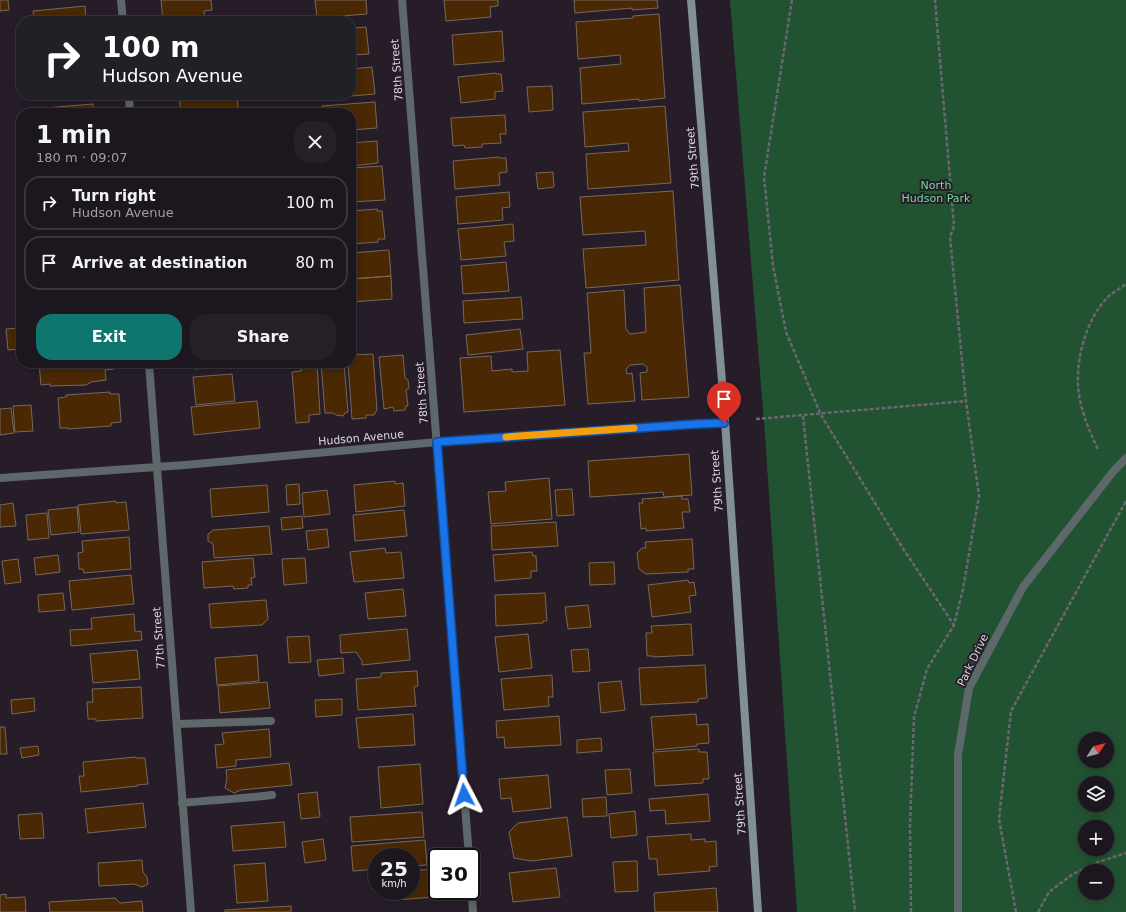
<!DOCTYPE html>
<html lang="en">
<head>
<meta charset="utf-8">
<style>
	body { margin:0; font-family:"DejaVu Sans",sans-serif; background:#251f28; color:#f1f3f6; height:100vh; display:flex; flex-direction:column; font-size:15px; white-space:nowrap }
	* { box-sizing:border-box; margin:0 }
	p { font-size:13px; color:#a09fa4 }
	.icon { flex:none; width:22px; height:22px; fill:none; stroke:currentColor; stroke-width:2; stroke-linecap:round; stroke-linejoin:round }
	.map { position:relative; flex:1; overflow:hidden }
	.details { position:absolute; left:16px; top:108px; width:340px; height:260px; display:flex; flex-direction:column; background:#1c161f; border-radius:16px; box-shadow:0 2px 10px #0003,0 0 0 1px #3a353d }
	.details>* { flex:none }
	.top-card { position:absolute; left:16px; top:16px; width:340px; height:84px; border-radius:16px; box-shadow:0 2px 10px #0003,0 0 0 1px #3a353d; background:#202124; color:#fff; overflow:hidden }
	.needle { width:26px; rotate:54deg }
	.controls { position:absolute; left:1078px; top:732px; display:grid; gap:8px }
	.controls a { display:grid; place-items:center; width:36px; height:36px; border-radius:50%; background:#1c161f; box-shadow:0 2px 10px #0003,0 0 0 1px #3a353d; font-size:20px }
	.speed { position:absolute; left:368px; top:848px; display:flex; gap:8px; font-size:20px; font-weight:700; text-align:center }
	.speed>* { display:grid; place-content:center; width:52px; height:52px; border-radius:50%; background:#1c161f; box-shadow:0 2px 10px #0003,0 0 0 1px #3a353d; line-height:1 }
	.speed small { font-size:10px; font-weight:400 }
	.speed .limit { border:2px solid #111; border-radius:6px; background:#fff; color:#111 }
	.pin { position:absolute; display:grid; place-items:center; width:34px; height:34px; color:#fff; margin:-41px -17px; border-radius:50% 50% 50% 0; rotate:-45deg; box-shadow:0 0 4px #0007 }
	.pin .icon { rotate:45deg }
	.me { position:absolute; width:44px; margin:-22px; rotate:356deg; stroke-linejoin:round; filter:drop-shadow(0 0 3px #0008) }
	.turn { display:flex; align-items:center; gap:14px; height:84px; padding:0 20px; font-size:18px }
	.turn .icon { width:52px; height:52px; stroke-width:2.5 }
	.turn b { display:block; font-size:28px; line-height:34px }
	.round { display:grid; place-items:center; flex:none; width:42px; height:42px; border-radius:16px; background:#251f28 }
	.head { display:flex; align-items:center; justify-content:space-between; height:68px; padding:0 20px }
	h1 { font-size:24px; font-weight:700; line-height:30px }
	.action { display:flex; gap:8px; margin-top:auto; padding:8px 20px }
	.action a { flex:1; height:46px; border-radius:16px; background:#0f766e; color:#fff; font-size:16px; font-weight:700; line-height:46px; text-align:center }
	.action a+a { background:#251f28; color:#f1f3f6 }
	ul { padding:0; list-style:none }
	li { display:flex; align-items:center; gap:12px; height:54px; margin:0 8px 6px; padding:0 12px; border:2px solid #3a353d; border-radius:16px }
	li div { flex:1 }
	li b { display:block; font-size:15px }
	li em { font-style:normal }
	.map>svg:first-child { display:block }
</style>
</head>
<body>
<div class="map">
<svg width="1126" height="912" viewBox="0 0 1126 912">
	<rect width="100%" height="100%" fill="#261d29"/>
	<path fill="#215332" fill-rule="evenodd" d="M 730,0 L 1126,0 L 1126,912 L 797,912 L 765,435 ZM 1085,739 L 1107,739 L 1107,761 L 1085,761 ZM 1085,783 L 1107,783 L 1107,805 L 1085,805 ZM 1085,827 L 1107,827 L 1107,849 L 1085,849 ZM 1085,871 L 1107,871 L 1107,893 L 1085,893 Z"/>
	<path fill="#492803" stroke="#77685c" d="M 0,0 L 8,0 L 9,10 L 0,11 Z
		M 161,0 L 211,0 L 212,10 L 204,11 L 205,20 L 163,21 Z
		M 315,0 L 366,0 L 367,14 L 317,18 Z
		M 444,0 L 498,0 L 498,6 L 490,7 L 491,17 L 446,21 Z
		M 574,0 L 657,0 L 658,8 L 632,10 L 632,8 L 575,13 Z
		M 85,6 L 86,21 L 34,21 L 33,11 Z
		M 659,14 L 665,98 L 639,101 L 639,99 L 582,104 L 580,68 L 621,64 L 620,55 L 578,59 L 576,22 L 633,18 L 633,16 Z
		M 366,27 L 369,54 L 351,55 L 351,28 Z
		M 502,31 L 504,61 L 454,65 L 452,35 Z
		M 372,67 L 375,94 L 327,98 L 327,96 L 309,98 L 309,95 L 351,95 L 351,69 Z
		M 496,73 L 496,74 L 501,74 L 503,91 L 495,92 L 495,99 L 461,103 L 458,77 Z
		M 552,86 L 553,110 L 529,112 L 527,87 Z
		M 179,95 L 237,95 L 238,108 L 181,113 Z
		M 375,102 L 377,128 L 351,130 L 351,113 L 322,113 L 322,106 Z
		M 93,104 L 94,113 L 45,113 L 45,108 Z
		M 665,106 L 671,183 L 588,189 L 586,154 L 629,151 L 628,143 L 585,147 L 583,112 Z
		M 505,115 L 506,134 L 500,134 L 501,143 L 482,144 L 482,147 L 465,148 L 464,145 L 453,146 L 451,118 Z
		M 377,141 L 378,163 L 351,166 L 351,143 Z
		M 499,157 L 499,158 L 506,158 L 507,172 L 499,173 L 500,185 L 455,189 L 453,161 Z
		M 382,166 L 385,200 L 351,202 L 351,168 Z
		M 553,172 L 554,187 L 538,189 L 536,173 Z
		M 673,191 L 679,280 L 586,288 L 583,249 L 646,245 L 645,231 L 583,235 L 580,197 Z
		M 509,192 L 510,207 L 502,208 L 503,220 L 458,224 L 456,197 Z
		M 377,209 L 377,211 L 382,211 L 385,239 L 378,239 L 378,242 L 351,244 L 351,211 Z
		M 513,224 L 514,241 L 504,242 L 506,256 L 461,260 L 458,229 Z
		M 389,250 L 391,276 L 351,279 L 351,253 Z
		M 506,262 L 509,291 L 463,294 L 461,266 Z
		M 391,276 L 392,299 L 351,302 L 351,279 Z
		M 680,285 L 689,397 L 642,400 L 640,373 L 647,372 L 647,367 L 643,364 L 630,365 L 626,369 L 627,374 L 632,373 L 635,401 L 588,404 L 584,353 L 591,353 L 587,293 L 624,290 L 626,329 L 630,334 L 646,332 L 644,288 Z
		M 521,297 L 523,319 L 464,323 L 463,301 Z
		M 21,328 L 21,349 L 8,350 L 6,329 Z
		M 520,329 L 523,349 L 468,355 L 466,335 Z
		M 560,350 L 565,405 L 464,412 L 460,358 L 491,356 L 492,371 L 512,369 L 512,372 L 528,371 L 527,352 Z
		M 373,354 L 377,410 L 374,415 L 366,415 L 366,418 L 352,419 L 348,363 L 351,363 L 351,355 Z
		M 403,355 L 405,378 L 408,380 L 409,388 L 406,390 L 408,406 L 406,406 L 405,410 L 394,411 L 393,407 L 384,409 L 379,357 Z
		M 39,363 L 113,363 L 114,369 L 105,370 L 106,380 L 91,382 L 86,385 L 50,386 L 50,384 L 41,385 Z
		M 195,363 L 261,363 L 261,364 L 195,369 Z
		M 301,363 L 317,363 L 320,414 L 309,415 L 309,422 L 296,423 L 292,372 L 301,371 Z
		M 321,363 L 344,363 L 348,412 L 345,413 L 343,416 L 336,415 L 333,413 L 325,413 Z
		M 232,374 L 235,401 L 196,405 L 193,377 Z
		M 110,392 L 110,394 L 119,394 L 121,422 L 111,423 L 111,426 L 68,429 L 68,428 L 60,428 L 58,398 L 66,397 L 66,395 Z
		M 257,401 L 260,428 L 194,435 L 191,407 Z
		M 31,405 L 33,431 L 15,432 L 13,406 Z
		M 11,408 L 14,433 L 0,435 L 0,409 Z
		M 689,454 L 692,495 L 664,497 L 663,492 L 590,497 L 588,461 Z
		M 549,478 L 552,519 L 491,524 L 488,492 L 506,491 L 505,482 Z
		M 395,481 L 395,484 L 403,483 L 405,506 L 356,512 L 354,485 Z
		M 299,484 L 300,504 L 287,505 L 286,485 Z
		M 267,485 L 269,512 L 212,517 L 210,489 Z
		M 572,489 L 574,515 L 557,516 L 555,490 Z
		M 327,490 L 330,514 L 304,517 L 302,493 Z
		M 682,496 L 682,499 L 688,499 L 690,512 L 682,512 L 684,528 L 646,531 L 646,528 L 641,529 L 639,503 L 643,503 L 642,499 Z
		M 116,501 L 116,503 L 126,502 L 129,530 L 81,534 L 78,505 Z
		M 13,503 L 16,526 L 0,527 L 0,505 Z
		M 77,507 L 79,532 L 51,535 L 48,510 Z
		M 404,510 L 407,536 L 355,541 L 353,515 Z
		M 47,513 L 49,538 L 28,540 L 26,515 Z
		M 302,516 L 303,528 L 282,530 L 281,518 Z
		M 556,522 L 558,546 L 492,550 L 491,526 Z
		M 269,526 L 272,554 L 214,558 L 213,544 L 208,541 L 208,534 L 213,530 Z
		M 327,529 L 329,547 L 308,550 L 306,531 Z
		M 129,537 L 131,569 L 84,573 L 83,569 L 79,569 L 78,553 L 83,552 L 82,541 Z
		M 692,539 L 694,569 L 688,569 L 688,572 L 646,574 L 639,569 L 637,553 L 642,548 L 646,548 L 645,542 Z
		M 385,548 L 386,553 L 401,552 L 404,578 L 354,582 L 350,552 Z
		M 532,552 L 533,556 L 536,556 L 537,571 L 531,571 L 531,578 L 495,581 L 493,555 Z
		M 58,555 L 60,572 L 36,575 L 34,558 Z
		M 253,558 L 255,577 L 251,578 L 252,585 L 248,585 L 248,588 L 234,589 L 233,586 L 204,588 L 202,562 Z
		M 305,558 L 307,583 L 284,585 L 282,559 Z
		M 18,559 L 21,582 L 5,584 L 2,561 Z
		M 614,562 L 615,584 L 590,585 L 589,563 Z
		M 131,575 L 134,604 L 72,610 L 69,581 Z
		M 688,580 L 689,583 L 694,582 L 696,595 L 689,596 L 691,612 L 652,617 L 648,585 Z
		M 403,589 L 406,616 L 368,619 L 365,593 Z
		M 63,593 L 65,610 L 39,612 L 38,595 Z
		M 545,593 L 547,621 L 543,621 L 543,623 L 496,626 L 495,595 Z
		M 266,600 L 268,619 L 262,625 L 211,628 L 209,604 Z
		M 588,605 L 591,627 L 568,629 L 565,607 Z
		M 134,614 L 135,632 L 141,631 L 142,640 L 71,646 L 70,630 L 92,629 L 91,618 Z
		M 691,624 L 693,655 L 653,657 L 653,656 L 647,656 L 646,633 L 652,633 L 651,626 Z
		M 407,629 L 410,660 L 362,665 L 362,661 L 356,652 L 341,653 L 340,635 Z
		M 528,634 L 532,668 L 499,672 L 495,637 Z
		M 309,636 L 311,662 L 289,663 L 287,637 Z
		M 588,649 L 590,671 L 573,672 L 571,650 Z
		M 137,650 L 140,679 L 93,683 L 90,654 Z
		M 257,655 L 259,681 L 217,685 L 215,658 Z
		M 343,658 L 344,673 L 319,676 L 317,660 Z
		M 705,665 L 707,698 L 698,699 L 698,702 L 641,705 L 639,668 Z
		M 417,671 L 418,686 L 414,687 L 416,706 L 358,710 L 356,679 L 381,677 L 381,673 Z
		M 552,675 L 553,697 L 548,697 L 549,706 L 504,710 L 501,679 Z
		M 621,681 L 625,710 L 601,713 L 598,683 Z
		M 267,682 L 270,708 L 220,713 L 218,686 Z
		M 141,687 L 143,718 L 96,721 L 96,719 L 88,719 L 87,702 L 93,702 L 92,689 Z
		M 34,698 L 35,711 L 12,714 L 11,700 Z
		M 342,699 L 342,715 L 316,717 L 315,700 Z
		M 413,714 L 415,745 L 359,748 L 356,718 Z
		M 696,714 L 697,725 L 708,724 L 709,743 L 697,744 L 697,746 L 654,750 L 651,717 Z
		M 559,716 L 561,745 L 505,748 L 504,737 L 497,738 L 496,721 Z
		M 0,727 L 5,727 L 7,754 L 0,754 Z
		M 269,729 L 271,757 L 236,760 L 236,766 L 217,768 L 215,745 L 224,744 L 222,733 Z
		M 601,738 L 602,751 L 577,753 L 577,740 Z
		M 38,746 L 39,755 L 22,758 L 20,748 Z
		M 699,749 L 699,752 L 707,752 L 709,779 L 703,779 L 703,783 L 655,786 L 653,752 Z
		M 136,757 L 136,758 L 145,758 L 148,784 L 137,785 L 138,786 L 81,792 L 79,776 L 84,776 L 83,762 Z
		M 289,763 L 292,785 L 241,790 L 234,793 L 225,788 L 227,778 L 226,770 Z
		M 420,764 L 423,804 L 381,808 L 378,767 Z
		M 630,769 L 632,793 L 607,795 L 605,770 Z
		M 548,775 L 551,808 L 513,812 L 511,798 L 501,799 L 499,779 Z
		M 317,792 L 320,817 L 301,819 L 298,794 Z
		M 708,794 L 710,821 L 666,824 L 665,810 L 650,811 L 649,799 Z
		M 606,797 L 607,816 L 583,817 L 582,799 Z
		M 143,803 L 146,827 L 88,833 L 85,809 Z
		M 635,811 L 637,835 L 611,838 L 609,814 Z
		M 422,812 L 424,837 L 352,842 L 350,817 Z
		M 42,813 L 44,838 L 20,839 L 18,815 Z
		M 567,817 L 572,856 L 531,861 L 514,858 L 509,832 L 518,823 Z
		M 284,822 L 286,847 L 233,851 L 231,826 Z
		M 691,834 L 691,840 L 705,839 L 705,842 L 716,841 L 717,866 L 709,867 L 710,871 L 658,875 L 657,859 L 649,859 L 647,837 Z
		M 323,839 L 326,860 L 305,863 L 302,842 Z
		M 425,840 L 427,865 L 411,866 L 411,857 L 377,857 L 377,869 L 353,871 L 351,846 Z
		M 142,860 L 143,872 L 147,877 L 148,884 L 142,887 L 134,884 L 99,886 L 98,863 Z
		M 637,861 L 638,891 L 615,892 L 613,862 Z
		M 265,863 L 268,901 L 237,903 L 234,865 Z
		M 556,868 L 560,897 L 513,902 L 509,873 Z
		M 432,869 L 434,897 L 396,900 L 396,891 L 411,891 L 411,871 Z
		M 716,888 L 718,912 L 655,912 L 654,893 Z
		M 6,894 L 6,898 L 25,897 L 26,912 L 0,912 L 0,895 Z
		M 115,898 L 120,903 L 142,901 L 143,912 L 50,912 L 49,902 Z
		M 291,906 L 291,912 L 225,912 L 225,910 Z"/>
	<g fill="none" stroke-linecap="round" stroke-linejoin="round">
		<path stroke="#6d6670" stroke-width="2.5" stroke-dasharray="4 2" stroke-linecap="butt" d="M 792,0 L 764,177 L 773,266 L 786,332 L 821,415 L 902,547 L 954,625
			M 803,416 L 855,912
			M 756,419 L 966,401
			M 1098,449 C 1090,433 1084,418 1080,400 C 1073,368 1084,323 1106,299 C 1111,293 1120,289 1126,284
			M 911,912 L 910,825 L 914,717 L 927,669 L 954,625 L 963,589 L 979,496 L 966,401 L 950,237 L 954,226 L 935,0
			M 1016,912 L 999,819 L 1011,711 L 1126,501
			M 1038,912 L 1049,892 L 1073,874 L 1098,862 L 1126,853"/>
		<path stroke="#5e676a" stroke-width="8" d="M 177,724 L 271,721
			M 182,803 C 212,800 242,799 272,795"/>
		<path stroke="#5e676a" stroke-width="8" d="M 121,0 L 123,21
			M 402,0 L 469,857
			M 129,95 L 130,113
			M 149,363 L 191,912
			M 0,478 L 185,465 L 437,442 L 697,424 L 724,423
			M 471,885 L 473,912
			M 958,912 L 958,755 L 969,688 L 1023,587 L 1112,473 L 1126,458"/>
		<path stroke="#829095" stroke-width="8" d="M 691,0 L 724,406 L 758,912"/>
	</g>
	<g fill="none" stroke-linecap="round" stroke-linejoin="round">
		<g stroke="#114b97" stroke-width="10">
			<path id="route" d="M 464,795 L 437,442 L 697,424 L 724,423"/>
		</g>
		<use href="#route" stroke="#1a73e8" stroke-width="7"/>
		<path stroke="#f59e0b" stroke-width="7" d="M 506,437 L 634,428"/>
	</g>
	<g text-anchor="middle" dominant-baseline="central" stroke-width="4" stroke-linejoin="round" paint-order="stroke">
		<g font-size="11" fill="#dbd5dd" stroke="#261d29">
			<text transform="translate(397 70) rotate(-94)">78th Street</text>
			<text transform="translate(693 158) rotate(-95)">79th Street</text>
			<text transform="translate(422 393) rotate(-94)">78th Street</text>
			<text transform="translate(361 438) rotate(-5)">Hudson Avenue</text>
			<text transform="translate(717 481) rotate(-94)">79th Street</text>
			<text transform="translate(159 638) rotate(-94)">77th Street</text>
			<text transform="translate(973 660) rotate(-64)">Park Drive</text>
			<text transform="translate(740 804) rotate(-94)">79th Street</text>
		</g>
		<g font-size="11" fill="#71de95" stroke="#261d29">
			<text x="936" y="185">North<tspan x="936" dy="13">Hudson Park</tspan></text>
		</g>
	</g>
</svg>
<div class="controls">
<a><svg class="needle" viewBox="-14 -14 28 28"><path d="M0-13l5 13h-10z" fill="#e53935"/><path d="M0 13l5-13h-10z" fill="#a09fa4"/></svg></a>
<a><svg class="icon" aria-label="layers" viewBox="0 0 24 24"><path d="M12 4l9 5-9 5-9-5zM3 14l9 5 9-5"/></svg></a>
<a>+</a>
<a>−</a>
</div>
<div class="speed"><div>25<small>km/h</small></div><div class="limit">30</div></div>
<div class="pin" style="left:724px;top:423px;background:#d93025"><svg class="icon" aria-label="arrive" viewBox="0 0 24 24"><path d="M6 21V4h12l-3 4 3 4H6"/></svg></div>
<svg class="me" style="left:464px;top:795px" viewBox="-20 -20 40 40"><path d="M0-17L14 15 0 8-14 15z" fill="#1a73e8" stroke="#fff" stroke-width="4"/></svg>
<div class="top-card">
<div class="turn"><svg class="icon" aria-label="right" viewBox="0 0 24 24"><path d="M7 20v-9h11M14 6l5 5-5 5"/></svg><div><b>100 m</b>Hudson Avenue</div></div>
</div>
<section class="details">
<div class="head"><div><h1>1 min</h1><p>180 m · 09:07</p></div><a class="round"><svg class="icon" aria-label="close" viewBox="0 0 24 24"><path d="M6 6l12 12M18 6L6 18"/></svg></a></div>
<ul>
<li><svg class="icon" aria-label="right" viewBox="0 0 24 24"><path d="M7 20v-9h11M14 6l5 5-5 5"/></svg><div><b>Turn right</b><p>Hudson Avenue</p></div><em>100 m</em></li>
<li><svg class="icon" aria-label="arrive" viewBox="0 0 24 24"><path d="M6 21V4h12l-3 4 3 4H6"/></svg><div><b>Arrive at destination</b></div><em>80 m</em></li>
</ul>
<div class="action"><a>Exit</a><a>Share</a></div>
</section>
</div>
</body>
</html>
